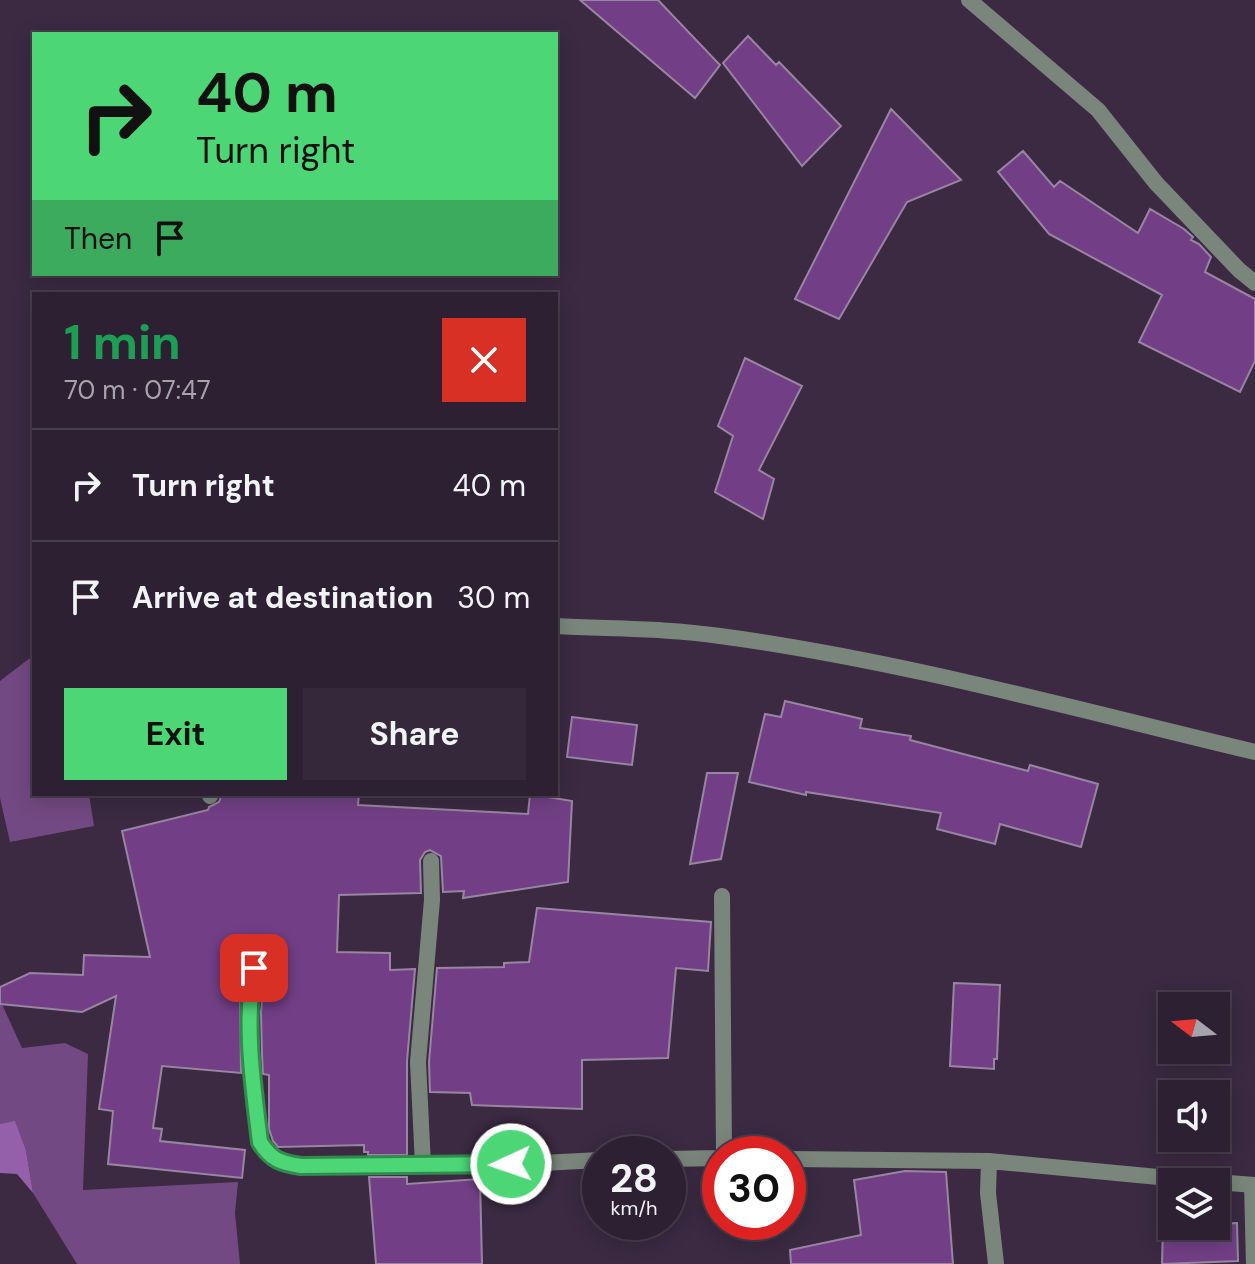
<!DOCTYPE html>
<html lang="en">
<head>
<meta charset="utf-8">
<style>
	body { margin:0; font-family:"DM Sans",sans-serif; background:#34283a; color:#f1f3f6; height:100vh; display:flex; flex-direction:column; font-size:30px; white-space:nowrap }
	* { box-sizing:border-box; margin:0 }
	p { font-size:26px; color:#a6a3ac }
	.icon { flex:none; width:44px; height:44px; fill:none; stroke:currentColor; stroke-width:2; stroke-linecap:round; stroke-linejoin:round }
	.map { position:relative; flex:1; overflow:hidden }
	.details { position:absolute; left:32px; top:292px; width:526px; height:504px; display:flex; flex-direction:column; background:#2c2032; border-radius:0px; box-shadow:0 4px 20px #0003,0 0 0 2px #483e4d }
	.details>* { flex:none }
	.guide { position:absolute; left:32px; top:32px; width:526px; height:244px; border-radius:0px; box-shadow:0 4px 20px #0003,0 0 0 2px #483e4d; background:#4cd676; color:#111; overflow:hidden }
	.needle { width:52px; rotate:286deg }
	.tools { position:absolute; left:1158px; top:992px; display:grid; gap:16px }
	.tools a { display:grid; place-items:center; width:72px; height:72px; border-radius:0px; background:#2c2032; box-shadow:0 4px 20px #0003,0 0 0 2px #483e4d; font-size:40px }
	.speed { position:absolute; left:582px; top:1136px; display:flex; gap:16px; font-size:40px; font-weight:700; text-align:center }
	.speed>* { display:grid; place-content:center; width:104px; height:104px; border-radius:50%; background:#2c2032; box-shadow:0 4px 20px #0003,0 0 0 2px #483e4d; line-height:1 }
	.speed small { font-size:20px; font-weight:400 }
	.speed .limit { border:12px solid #d22; background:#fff; color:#111 }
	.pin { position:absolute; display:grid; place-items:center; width:68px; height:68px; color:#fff; margin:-34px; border-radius:16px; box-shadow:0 4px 12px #0006 }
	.me { position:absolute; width:88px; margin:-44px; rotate:267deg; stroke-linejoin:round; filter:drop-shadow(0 0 6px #0008) }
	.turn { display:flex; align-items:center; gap:28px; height:168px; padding:0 32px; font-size:36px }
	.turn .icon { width:104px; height:104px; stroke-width:2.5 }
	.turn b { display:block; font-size:56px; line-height:68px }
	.then { display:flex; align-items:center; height:76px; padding:0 32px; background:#0003; gap:16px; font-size:30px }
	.round { display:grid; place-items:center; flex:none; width:84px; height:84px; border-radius:0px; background:#34283a }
	.head { display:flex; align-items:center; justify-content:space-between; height:136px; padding:0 32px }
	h1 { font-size:48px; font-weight:700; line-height:60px; color:#1e9e55 }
	.cta { display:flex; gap:16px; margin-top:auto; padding:16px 32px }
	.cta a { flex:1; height:92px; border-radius:0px; background:#4cd676; color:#111; font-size:32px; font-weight:700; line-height:92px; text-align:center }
	.cta a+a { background:#34283a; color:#f1f3f6 }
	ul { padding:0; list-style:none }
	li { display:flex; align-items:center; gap:24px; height:112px; padding:0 32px; border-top:2px solid #483e4d }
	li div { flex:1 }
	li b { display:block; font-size:30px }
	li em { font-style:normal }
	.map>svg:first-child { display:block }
</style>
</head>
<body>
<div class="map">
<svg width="1255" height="1264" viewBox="0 0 1255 1264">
	<rect width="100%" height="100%" fill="#3b2a42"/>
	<path fill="#724982" d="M 34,655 L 34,794 L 89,794 L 94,826 L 10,842 L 0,798 L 0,681 Z
		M 0,1000 L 22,1048 L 65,1043 L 88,1054 L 83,1190 L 238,1182 L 235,1213 L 240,1264 L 77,1264 L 33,1193 L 26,1150 L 15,1122 L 0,1124 Z"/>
	<path fill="#9460a9" d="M 15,1121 L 26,1150 L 33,1193 L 17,1174 L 0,1173 L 0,1124 Z"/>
	<path fill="#723f86" stroke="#9885a1" stroke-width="2" d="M 580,0 L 658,0 L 720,65 L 695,98 Z
		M 748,36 L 776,65 L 779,62 L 841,126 L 802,166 L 723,63 Z
		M 891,109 L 961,180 L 907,202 L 839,319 L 795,299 Z
		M 1023,151 L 1054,187 L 1060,181 L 1138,233 L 1150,209 L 1184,229 L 1193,237 L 1191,240 L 1199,244 L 1211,257 L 1205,272 L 1255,299 L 1255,361 L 1240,392 L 1139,342 L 1162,295 L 1049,234 L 998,172 Z
		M 745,358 L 802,386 L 759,470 L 774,479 L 763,519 L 715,492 L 733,436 L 718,426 Z
		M 785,701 L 862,719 L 860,728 L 911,736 L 910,740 L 1028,771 L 1030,765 L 1098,784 L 1081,847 L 1000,824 L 995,844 L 937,829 L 941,813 L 806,792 L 806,795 L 749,782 L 765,714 L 781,717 Z
		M 572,717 L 637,725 L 632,765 L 567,757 Z
		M 707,773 L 738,773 L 721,859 L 690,864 Z
		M 222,794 L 359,794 L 358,805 L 528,814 L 530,794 L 572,801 L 568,882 L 463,898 L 464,891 L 443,892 L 441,856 L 430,850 L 425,852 L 420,860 L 421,893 L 339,895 L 337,952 L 390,953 L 390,970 L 415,969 L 407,1061 L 407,1155 L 368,1155 L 368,1152 L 364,1152 L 364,1145 L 278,1147 L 273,1141 L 269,1129 L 269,1075 L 263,1074 L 262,1054 L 261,1012 L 265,969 L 264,963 L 256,957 L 245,962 L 240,988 L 241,1073 L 162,1066 L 153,1128 L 162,1129 L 160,1141 L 245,1150 L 242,1178 L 108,1164 L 113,1111 L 99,1109 L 116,996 L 82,1012 L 0,1004 L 0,987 L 30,973 L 83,975 L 84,955 L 150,957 L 122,831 L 208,810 L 209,807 L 219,802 Z
		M 537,908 L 711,922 L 708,971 L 676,968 L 668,1058 L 582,1060 L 582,1109 L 472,1105 L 470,1093 L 430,1092 L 429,1062 L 437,968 L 504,967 L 504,963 L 529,962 Z
		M 954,983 L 1000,985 L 997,1059 L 994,1059 L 994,1069 L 950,1066 Z
		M 905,1171 L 946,1172 L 953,1264 L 791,1264 L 790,1250 L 861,1235 L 854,1180 Z
		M 369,1177 L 407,1177 L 407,1184 L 480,1179 L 482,1264 L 376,1264 Z
		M 1237,1223 L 1238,1261 L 1162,1264 L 1163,1226 Z"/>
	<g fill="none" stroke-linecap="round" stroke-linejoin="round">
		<path stroke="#7a867c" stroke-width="16" d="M 969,0 L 1098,110 L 1156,183 L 1239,270 L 1255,283
			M 556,626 C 610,629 666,628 720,636 C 900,660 1078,710 1255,752
			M 210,796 L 211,794
			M 722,896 L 724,1154
			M 254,968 C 244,1026 253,1084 260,1142 C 271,1160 281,1163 301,1166 L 482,1166 L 600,1160
			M 668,1159 L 720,1158
			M 788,1159 L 989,1161 L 1211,1182
			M 989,1161 L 988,1193 L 996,1264
			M 423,1165 L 418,1062 L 432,900 L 431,861
			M 1216,1182 L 1255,1185
			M 1252,1185 L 1254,1264"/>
	</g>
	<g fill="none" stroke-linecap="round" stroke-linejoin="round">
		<g stroke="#318b4d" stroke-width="20">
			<path id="route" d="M 254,968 C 244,1026 253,1084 260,1142 C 271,1160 281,1163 301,1166 L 511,1164"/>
		</g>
		<use href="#route" stroke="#4cd676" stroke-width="14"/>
	</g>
</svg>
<div class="tools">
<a><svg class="needle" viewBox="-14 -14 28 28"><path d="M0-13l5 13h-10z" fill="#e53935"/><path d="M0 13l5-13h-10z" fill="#a6a3ac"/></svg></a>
<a><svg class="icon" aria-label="sound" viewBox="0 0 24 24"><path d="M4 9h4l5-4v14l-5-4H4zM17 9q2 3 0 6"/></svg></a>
<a><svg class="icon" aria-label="layers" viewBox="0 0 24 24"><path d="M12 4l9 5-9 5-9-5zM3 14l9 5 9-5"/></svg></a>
</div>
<div class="speed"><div>28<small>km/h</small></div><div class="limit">30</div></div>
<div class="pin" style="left:254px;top:968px;background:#d93025"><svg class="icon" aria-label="arrive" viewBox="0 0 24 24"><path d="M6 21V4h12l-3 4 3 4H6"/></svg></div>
<svg class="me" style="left:511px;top:1164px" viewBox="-20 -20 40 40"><circle r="17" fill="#4cd676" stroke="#fff" stroke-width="3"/><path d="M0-11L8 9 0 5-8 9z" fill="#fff"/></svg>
<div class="guide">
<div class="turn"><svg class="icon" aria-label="right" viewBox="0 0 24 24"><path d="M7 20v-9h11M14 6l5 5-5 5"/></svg><div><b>40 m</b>Turn right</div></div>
<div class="then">Then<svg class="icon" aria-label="arrive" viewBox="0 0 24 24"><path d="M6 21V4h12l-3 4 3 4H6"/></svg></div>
</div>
<section class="details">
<div class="head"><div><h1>1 min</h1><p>70 m · 07:47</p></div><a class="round" style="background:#d93025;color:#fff"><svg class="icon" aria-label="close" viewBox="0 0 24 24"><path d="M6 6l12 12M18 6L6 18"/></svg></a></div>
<ul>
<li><svg class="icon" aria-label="right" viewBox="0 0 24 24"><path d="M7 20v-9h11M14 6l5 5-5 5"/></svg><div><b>Turn right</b></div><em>40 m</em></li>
<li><svg class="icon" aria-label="arrive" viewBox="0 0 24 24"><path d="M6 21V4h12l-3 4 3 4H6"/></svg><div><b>Arrive at destination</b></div><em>30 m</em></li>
</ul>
<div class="cta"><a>Exit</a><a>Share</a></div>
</section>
</div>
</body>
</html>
